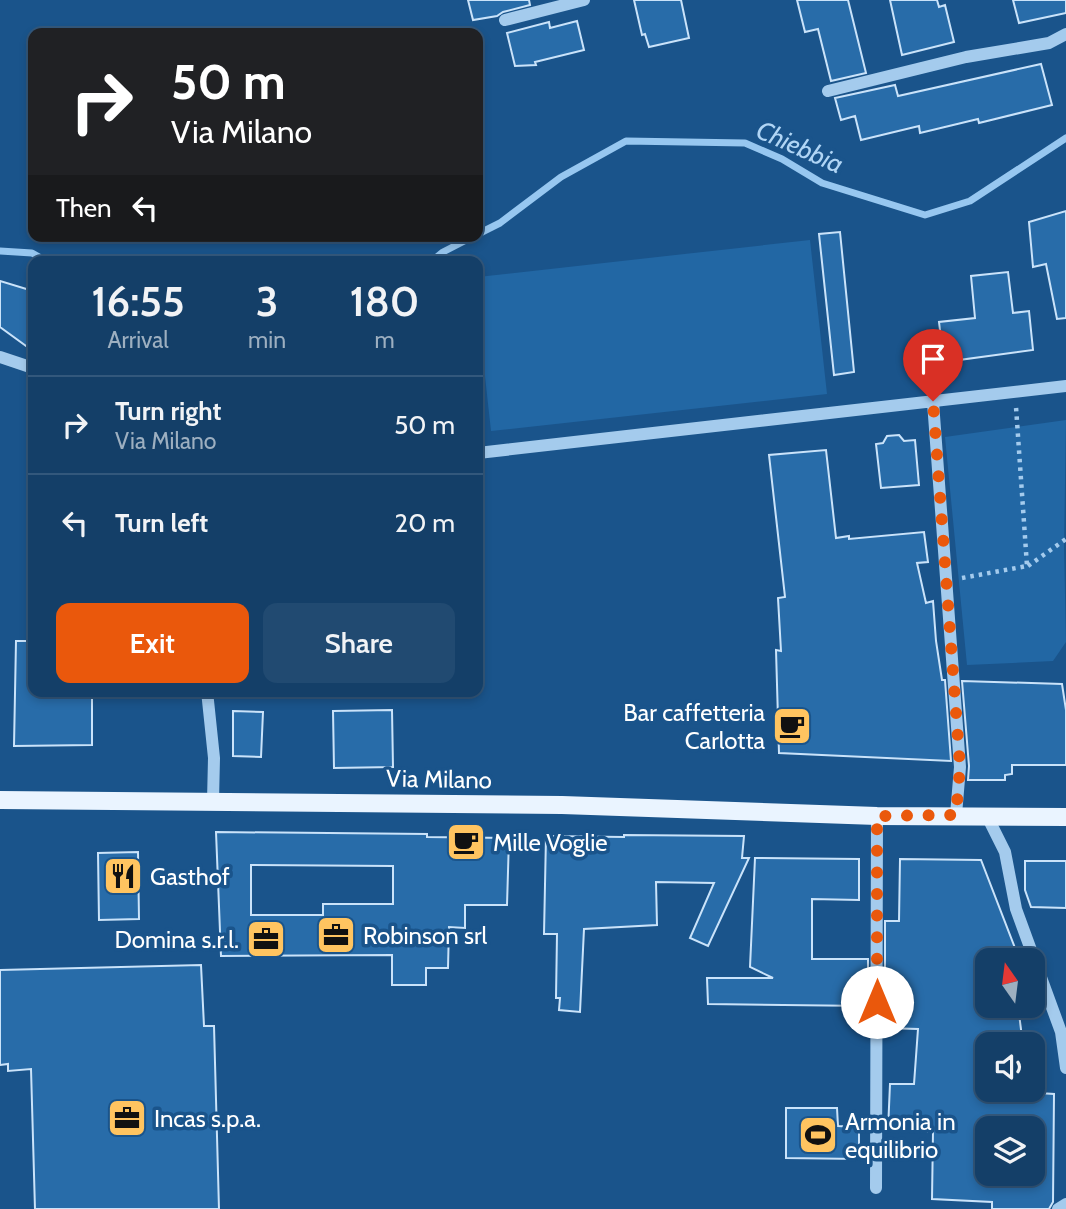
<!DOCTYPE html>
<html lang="en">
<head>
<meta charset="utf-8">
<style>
	body { margin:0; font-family:Cabin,sans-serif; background:#214a71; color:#f1f3f6; height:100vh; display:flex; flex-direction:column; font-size:26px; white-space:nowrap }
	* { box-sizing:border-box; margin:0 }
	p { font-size:23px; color:#9dafc0 }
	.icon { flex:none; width:38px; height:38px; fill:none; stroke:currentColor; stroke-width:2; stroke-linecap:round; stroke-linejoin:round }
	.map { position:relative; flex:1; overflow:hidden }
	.details { position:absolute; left:28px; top:256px; width:455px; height:441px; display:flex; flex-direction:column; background:#143f68; border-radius:14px; box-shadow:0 4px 10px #0003,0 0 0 2px #33587c }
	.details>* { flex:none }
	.guide { position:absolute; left:28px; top:28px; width:455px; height:214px; border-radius:14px; box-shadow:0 4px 10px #0003,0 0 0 2px #33587c; background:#202124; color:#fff; overflow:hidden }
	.needle { width:46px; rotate:346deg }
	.buttons { position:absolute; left:975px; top:948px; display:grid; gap:14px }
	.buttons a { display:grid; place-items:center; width:70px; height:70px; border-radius:14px; background:#143f68; box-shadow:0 4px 10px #0003,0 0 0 2px #33587c; font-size:35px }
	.pin { position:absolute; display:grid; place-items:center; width:60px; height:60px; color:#fff; margin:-72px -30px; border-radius:50% 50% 50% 0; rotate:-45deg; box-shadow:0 0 7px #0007 }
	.pin .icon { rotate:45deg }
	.me { position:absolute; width:77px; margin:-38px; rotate:0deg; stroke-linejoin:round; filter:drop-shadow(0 0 5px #0008) }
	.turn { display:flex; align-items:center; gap:24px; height:147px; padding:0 28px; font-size:32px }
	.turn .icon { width:91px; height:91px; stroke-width:2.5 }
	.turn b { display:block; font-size:49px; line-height:60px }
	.then { display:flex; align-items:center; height:66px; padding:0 28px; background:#0003; gap:14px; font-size:26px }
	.eta { display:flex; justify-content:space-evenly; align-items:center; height:119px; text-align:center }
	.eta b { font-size:42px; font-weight:600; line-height:49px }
	.action { display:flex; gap:14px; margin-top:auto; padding:14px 28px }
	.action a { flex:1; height:80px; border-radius:14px; background:#ea580c; color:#fff; font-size:28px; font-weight:600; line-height:80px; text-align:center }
	.action a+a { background:#214a71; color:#f1f3f6 }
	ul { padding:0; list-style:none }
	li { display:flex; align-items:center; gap:21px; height:98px; padding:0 28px; border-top:2px solid #33587c }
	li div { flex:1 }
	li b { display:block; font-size:26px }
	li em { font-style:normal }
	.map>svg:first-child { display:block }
</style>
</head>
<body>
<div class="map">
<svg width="1066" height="1209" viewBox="0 0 1066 1209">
	<rect width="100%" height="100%" fill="#1a548b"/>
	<path fill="#2267a4" d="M 810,240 L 827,394 L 491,431 L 478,312 L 478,277 Z
		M 1066,420 L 1064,547 L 1066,642 L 1053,661 L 967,665 L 945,437 Z"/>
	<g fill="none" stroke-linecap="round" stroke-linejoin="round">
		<path stroke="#97c7f0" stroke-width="7" d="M 478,234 L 500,223 L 561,177 L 626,141 L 745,143 L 782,159 L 822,183 L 925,215 L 970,201 L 1066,138
			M 0,251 L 32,253 L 46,261
			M 432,261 L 443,252 L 474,236"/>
	</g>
	<path fill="#286ca9" stroke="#cae3fa" stroke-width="2" fill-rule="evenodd" d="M 468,0 L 529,0 L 530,5 L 503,12 L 497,16 L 473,20 Z
		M 634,0 L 681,0 L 689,38 L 649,47 L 645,34 L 642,35 Z
		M 797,0 L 848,0 L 866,73 L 831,81 L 818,29 L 805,32 Z
		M 890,0 L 937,0 L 939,7 L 945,5 L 954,42 L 902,55 Z
		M 1013,0 L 1066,0 L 1066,13 L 1019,23 Z
		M 577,21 L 584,50 L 535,62 L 536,65 L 515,66 L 507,33 L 549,22 L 550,28 Z
		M 1041,64 L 1052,105 L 979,123 L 978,119 L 920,133 L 919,126 L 861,140 L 855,116 L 841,120 L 835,98 L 895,85 L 898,96 Z
		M 1066,211 L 1066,318 L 1057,319 L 1046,264 L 1033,267 L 1029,222 Z
		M 840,232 L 854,372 L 834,375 L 819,234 Z
		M 1008,272 L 1013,313 L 1029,311 L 1033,350 L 944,362 L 939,322 L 975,318 L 971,276 Z
		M 0,281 L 33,291 L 33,351 L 0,327 Z
		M 899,435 L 904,441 L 915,440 L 919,485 L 881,488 L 876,444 L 883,443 L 887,436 Z
		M 826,450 L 836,538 L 849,536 L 849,539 L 924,532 L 928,562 L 917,563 L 926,603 L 933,601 L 936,641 L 942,680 L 945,680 L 951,761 L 779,753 L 776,650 L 781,651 L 778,598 L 785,597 L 769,455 Z
		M 16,641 L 33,641 L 33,691 L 92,691 L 92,745 L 14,746 Z
		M 962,681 L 1062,684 L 1066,710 L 1066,765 L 1012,765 L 1012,774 L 1005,775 L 1005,780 L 968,780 L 969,766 Z
		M 392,710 L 393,767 L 334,768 L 333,711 Z
		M 233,711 L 263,712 L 261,757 L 233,756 Z
		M 216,832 L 427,834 L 427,837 L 509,838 L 507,905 L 465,905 L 465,928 L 449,927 L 448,968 L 426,968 L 426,985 L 392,985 L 392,955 L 221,956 ZM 251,865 L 393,866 L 393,904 L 323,904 L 323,915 L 251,915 Z
		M 624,835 L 744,836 L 742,858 L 749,858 L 708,946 L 690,938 L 714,883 L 656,882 L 657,925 L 584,929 L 580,1012 L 559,1010 L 560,998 L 556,998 L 557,934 L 544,934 L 546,836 L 624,837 Z
		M 138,852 L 139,919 L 99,920 L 98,853 Z
		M 755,858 L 859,859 L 859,900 L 812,899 L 812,959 L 868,959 L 868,1006 L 708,1004 L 707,978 L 773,978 L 750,967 Z
		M 900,859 L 981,860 L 1020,961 L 987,961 L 987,1006 L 1018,1006 L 1023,1045 L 987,1045 L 987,1090 L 1039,1090 L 1039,1093 L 1054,1094 L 1053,1202 L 1049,1209 L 992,1209 L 992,1202 L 932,1199 L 933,1132 L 888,1130 L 890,1084 L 914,1084 L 918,1029 L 885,1028 L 885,921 L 899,921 ZM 987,1129 L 1032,1129 L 1032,1174 L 987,1174 Z
		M 1025,861 L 1066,861 L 1066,908 L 1031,907 L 1025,890 Z
		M 201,965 L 204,1026 L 214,1026 L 219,1209 L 35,1209 L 31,1069 L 8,1071 L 8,1064 L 0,1065 L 0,970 Z
		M 786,1108 L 837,1108 L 838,1126 L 859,1127 L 859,1159 L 786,1158 Z"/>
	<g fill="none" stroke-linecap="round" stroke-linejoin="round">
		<path stroke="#a4cbed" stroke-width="4.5" stroke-dasharray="3.5 5" stroke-linecap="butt" d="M 1028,566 L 1066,539
			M 962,578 L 1027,566 L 1016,407"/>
		<path stroke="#a4cbed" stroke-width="12" d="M 505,20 L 584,0
			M 828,91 L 966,57 L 1049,43 L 1066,34
			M 0,357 L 33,368
			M 933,402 L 960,767 L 956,815
			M 478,453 L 1066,386
			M 207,691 L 214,758 L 213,801
			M 987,816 L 1005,852 L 1016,909 L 1061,1032 L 1066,1068
			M 876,1188 L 877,816
			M 1058,1209 L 1066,1204"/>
		<path stroke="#eaf4ff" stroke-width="18" d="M 0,800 L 562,805 L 877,816 L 1066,817"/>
	</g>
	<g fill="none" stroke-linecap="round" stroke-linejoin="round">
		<path stroke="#ea580c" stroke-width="12" stroke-dasharray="0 21.6" d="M 877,1002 L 877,816 L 956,815 L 960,767 L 933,401"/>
	</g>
	<defs>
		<g id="cafe-square" transform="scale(2.0125)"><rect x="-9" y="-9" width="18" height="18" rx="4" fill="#ffc460" stroke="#1a548b"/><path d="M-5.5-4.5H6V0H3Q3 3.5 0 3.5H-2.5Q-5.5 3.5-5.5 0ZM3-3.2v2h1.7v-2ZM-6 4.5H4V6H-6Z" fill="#111"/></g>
		<g id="restaurant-square" transform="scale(2.0125)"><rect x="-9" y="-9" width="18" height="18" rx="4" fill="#ffc460" stroke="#1a548b"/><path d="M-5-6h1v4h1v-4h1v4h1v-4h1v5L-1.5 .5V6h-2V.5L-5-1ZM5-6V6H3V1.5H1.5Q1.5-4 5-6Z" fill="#111"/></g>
		<g id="office-square" transform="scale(2.0125)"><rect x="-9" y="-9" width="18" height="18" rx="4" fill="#ffc460" stroke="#1a548b"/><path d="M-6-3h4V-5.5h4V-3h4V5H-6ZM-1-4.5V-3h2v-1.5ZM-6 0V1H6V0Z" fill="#111"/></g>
		<g id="stadium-square" transform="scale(2.0125)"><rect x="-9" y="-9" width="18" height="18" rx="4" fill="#ffc460" stroke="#1a548b"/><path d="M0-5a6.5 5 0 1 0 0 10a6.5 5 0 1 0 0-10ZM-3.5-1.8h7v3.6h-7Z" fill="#111"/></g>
	</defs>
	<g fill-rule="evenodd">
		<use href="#cafe-square" x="792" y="726"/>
		<use href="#cafe-square" x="466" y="842"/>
		<use href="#restaurant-square" x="123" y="876"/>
		<use href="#office-square" x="336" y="935"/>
		<use href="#office-square" x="266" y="939"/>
		<use href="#office-square" x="127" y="1118"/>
		<use href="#stadium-square" x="818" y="1135"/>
	</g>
	<g text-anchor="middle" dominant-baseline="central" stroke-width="7" stroke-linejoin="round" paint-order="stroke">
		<g font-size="24" fill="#fff" stroke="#1a548b" text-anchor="start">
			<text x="765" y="712" text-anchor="end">Bar caffetteria<tspan x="765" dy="28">Carlotta</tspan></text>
			<text x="493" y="842">Mille Voglie</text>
			<text x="150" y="876">Gasthof</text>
			<text x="363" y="935">Robinson srl</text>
			<text x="239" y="939" text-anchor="end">Domina s.r.l.</text>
			<text x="154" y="1118">Incas s.p.a.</text>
			<text x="845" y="1121">Armonia in<tspan x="845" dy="28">equilibrio</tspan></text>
		</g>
		<g font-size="24" fill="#fff" stroke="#1a548b">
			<text transform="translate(439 779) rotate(1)">Via Milano</text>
		</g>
		<g font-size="26" font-style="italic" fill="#b0d5f5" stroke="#1a548b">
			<text transform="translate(800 147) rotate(24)">Chiebbia</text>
		</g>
	</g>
</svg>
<div class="buttons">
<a><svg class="needle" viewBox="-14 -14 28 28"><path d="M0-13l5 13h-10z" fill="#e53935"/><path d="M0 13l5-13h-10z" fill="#9dafc0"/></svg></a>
<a><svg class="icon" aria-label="sound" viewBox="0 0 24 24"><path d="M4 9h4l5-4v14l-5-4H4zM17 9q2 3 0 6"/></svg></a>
<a><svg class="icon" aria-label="layers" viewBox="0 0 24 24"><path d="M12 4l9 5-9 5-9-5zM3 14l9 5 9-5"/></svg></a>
</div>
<div class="pin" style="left:933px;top:401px;background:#d93025"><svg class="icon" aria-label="arrive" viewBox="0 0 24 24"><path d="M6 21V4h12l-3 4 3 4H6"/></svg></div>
<svg class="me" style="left:877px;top:1002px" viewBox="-20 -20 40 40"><circle r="19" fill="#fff"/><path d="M0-13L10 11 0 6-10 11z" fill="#ea580c"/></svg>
<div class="guide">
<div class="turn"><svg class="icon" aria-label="right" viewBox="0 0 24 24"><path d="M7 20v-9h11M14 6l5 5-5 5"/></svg><div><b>50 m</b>Via Milano</div></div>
<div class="then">Then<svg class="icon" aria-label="left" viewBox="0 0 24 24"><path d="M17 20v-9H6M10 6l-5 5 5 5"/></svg></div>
</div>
<section class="details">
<div class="eta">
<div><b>16:55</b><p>Arrival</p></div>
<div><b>3</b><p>min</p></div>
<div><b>180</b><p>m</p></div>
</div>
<ul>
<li><svg class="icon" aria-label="right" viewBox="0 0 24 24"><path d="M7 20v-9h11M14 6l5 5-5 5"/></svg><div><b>Turn right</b><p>Via Milano</p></div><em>50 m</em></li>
<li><svg class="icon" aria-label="left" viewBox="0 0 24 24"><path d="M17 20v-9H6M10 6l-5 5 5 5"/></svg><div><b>Turn left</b></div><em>20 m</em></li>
</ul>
<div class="action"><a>Exit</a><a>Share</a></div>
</section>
</div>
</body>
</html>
